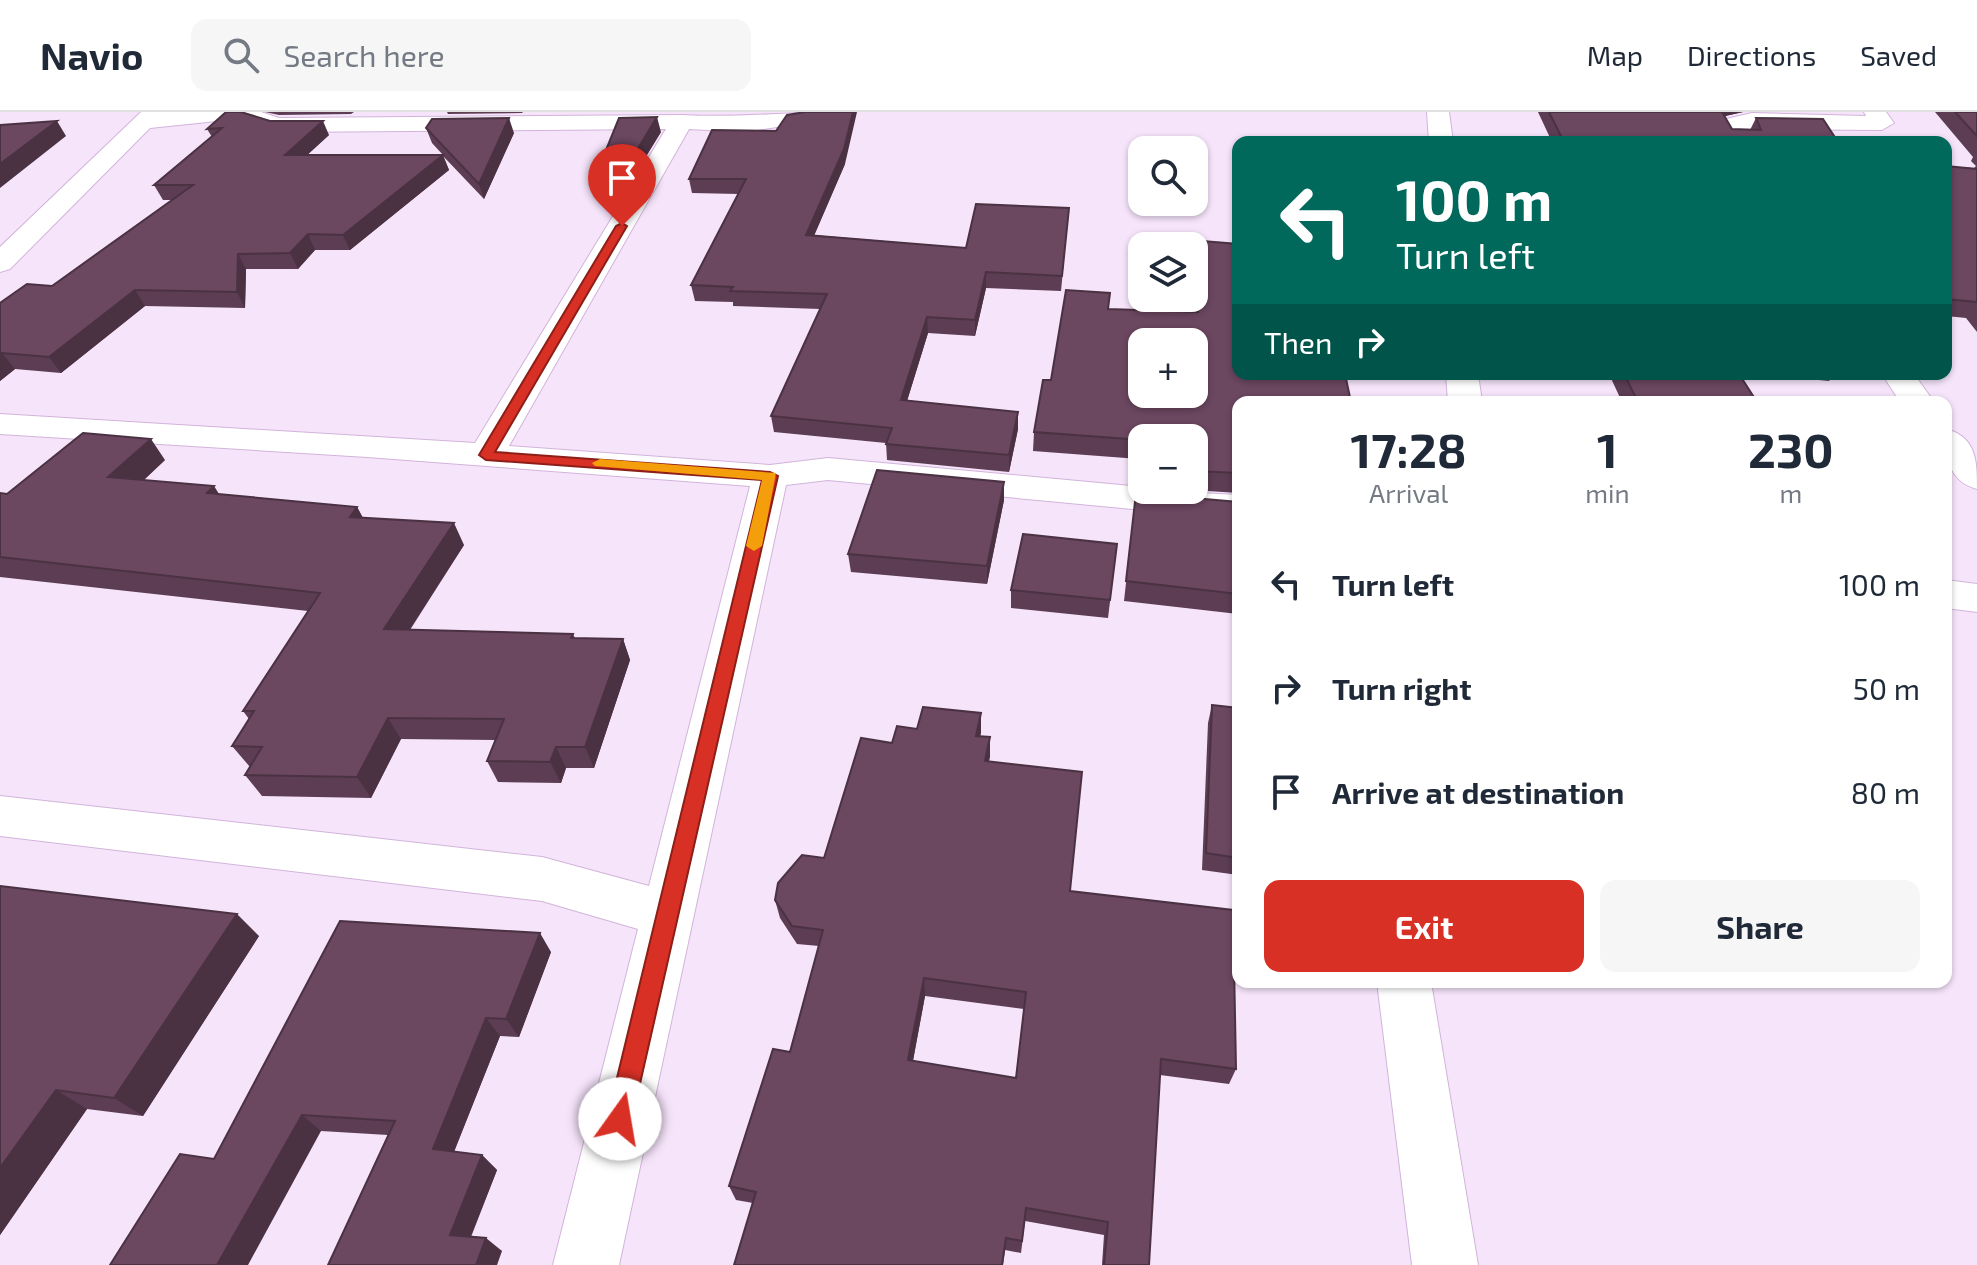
<!DOCTYPE html>
<html lang="en">
<head>
<meta charset="utf-8">
<style>
	body { margin:0; font-family:"Exo 2",sans-serif; background:#f6f6f7; color:#1f2937; height:100vh; display:flex; flex-direction:column; font-size:30px; white-space:nowrap }
	* { box-sizing:border-box; margin:0 }
	p { font-size:26px; color:#747a83 }
	.icon { flex:none; width:44px; height:44px; fill:none; stroke:currentColor; stroke-width:2; stroke-linecap:round; stroke-linejoin:round }
	.map { position:relative; flex:1; overflow:hidden }
	.side { position:absolute; left:1232px; top:284px; width:720px; height:592px; display:flex; flex-direction:column; background:#fff; border-radius:16px; box-shadow:0 2px 6px #0004 }
	.side>* { flex:none }
	.banner { position:absolute; left:1232px; top:24px; width:720px; height:244px; border-radius:16px; box-shadow:0 2px 6px #0004; background:#00695c; color:#fff; overflow:hidden }
	.tools { position:absolute; left:1128px; top:24px; display:grid; gap:16px }
	.tools a { display:grid; place-items:center; width:80px; height:80px; border-radius:16px; background:#fff; box-shadow:0 2px 6px #0004; font-size:40px }
	.pin { position:absolute; display:grid; place-items:center; width:68px; height:68px; color:#fff; margin:-82px -34px; border-radius:50% 50% 50% 0; rotate:-45deg; box-shadow:0 0 8px #0007 }
	.pin .icon { rotate:45deg }
	.me { position:absolute; width:88px; margin:-44px; rotate:13deg; stroke-linejoin:round; filter:drop-shadow(0 0 6px #0008) }
	.turn { display:flex; align-items:center; gap:28px; height:168px; padding:0 32px; font-size:36px }
	.turn .icon { width:104px; height:104px; stroke-width:2.5 }
	.turn b { display:block; font-size:56px; line-height:68px }
	.then { display:flex; align-items:center; height:76px; padding:0 32px; background:#0003; gap:16px; font-size:30px }
	.eta { display:flex; justify-content:space-evenly; align-items:center; height:136px; text-align:center }
	.eta b { font-size:48px; font-weight:700; line-height:56px }
	.action { display:flex; gap:16px; margin-top:auto; padding:16px 32px }
	.action a { flex:1; height:92px; border-radius:16px; background:#d93025; color:#fff; font-size:32px; font-weight:700; line-height:92px; text-align:center }
	.action a+a { background:#f6f6f7; color:#1f2937 }
	ul { padding:0; list-style:none }
	li { display:flex; align-items:center; gap:24px; height:104px; padding:0 32px }
	li div { flex:1 }
	li b { display:block; font-size:30px }
	li em { font-style:normal }
	header { display:flex; align-items:center; gap:48px; box-sizing:border-box; height:112px; padding:0 40px; background:#fff; border-bottom:2px solid #e0e1e3 }
	header strong { font-size:38px }
	nav { display:flex; gap:44px; margin-inline-start:auto; font-size:28px }
	.search { width:560px; height:72px; background:#f6f6f7; display:flex; align-items:center; gap:20px; box-sizing:border-box; padding:0 28px; border-radius:16px; color:#747a83; font-size:30px }
	.map>svg:first-child { display:block }
</style>
</head>
<body>
<header>
<strong>Navio</strong>
<div class="search"><svg class="icon" aria-label="search" viewBox="0 0 24 24"><circle cx="10" cy="10" r="6"/><path d="M15 15l6 6"/></svg>Search here</div>
<nav><a>Map</a><a>Directions</a><a>Saved</a></nav>
</header>
<div class="map">
<svg width="1977" height="1153" viewBox="0 0 1977 1153">
	<rect width="100%" height="100%" fill="#f6e4fb"/>
	<g fill="none" stroke-linecap="round" stroke-linejoin="round">
		<g stroke="#d2b4da" stroke-width="2">
			<path id="street" d="M 141,0 L 261,0 L 279,6 L 682,3 C 736,6 788,0 842,0 L 831,7 L 744,20 L 689,17 L 509,334 L 770,353 L 828,346 L 1142,375 L 1142,378 L 1238,383 L 1238,407 L 828,368 L 786,373 L 619,1153 L 553,1153 L 638,817 L 542,789 L 0,724 L 0,684 L 542,745 L 649,774 L 750,374 L 367,345 L 0,322 L 0,302 L 475,331 L 666,17 L 277,20 L 236,7 L 150,16 L 10,157 L 0,160 L 0,135 Z
				M 1427,0 L 1449,0 L 1453,30 L 1429,30 Z
				M 1864,0 L 1886,0 L 1894,11 L 1882,18 L 1744,17 L 1752,30 L 1728,30 L 1718,13 L 1722,8 L 1752,1 L 1866,4 Z
				M 1446,262 L 1478,262 L 1482,290 L 1448,290 Z
				M 1882,262 L 1914,262 L 1934,290 L 1900,290 Z
				M 1946,317 C 1977,325 1977,350 1977,377 C 1947,369 1946,343 1946,317 Z
				M 1946,468 L 1977,472 L 1977,500 L 1946,496 Z
				M 1377,870 L 1431,870 L 1478,1153 L 1412,1153 Z"/>
		</g>
		<use href="#street" fill="#fff" fill-rule="evenodd"/>
	</g>
	<path fill="#5c3d53" fill-rule="evenodd" d="M 265,0 L 354,0 L 351,2 L 279,3 Z
		M 447,0 L 523,0 L 522,1 L 448,2 Z
		M 1538,0 L 1743,0 L 1725,4 L 1732,17 L 1750,18 L 1756,6 L 1838,30 L 1552,30 Z
		M 1935,0 L 1977,0 L 1977,220 L 1966,206 L 1946,204 L 1946,54 L 1974,56 L 1976,54 L 1971,49 L 1973,45 Z
		M 270,9 L 329,23 L 307,43 L 443,43 L 432,31 L 426,16 L 514,21 L 484,87 L 443,44 L 449,58 L 350,138 L 315,138 L 298,157 L 246,157 L 245,196 L 145,194 L 61,261 L 15,257 L 0,269 L 0,191 L 52,174 L 172,88 L 163,88 L 154,73 L 212,25 L 207,17 Z
		M 661,20 L 637,59 L 608,59 L 604,43 Z
		M 845,52 L 814,123 L 966,136 L 1069,96 L 1061,179 L 986,176 L 975,224 L 928,221 L 907,289 L 1018,300 L 1018,317 L 1009,360 L 887,348 L 886,331 L 774,320 L 771,304 L 820,197 L 733,194 L 733,190 L 695,189 L 691,173 L 739,82 L 692,81 L 689,67 Z
		M 1238,96 L 1238,120 L 1236,107 Z
		M 1202,129 L 1238,290 L 1238,381 L 1192,378 L 1194,378 L 1194,326 L 1142,326 L 1142,374 L 1136,371 L 1139,347 L 1033,339 L 1034,320 L 1051,268 L 1109,197 L 1196,200 L 1199,147 Z
		M 1609,262 L 1739,262 L 1757,290 L 1622,290 Z
		M 1758,262 L 1834,262 L 1829,269 Z
		M 165,348 L 144,368 L 219,382 L 357,395 L 363,406 L 464,433 L 410,518 L 573,522 L 575,526 L 623,527 L 630,548 L 594,656 L 566,656 L 561,671 L 498,670 L 487,649 L 495,628 L 401,627 L 371,686 L 262,684 L 245,663 L 250,655 L 232,634 L 249,607 L 243,599 L 308,499 L 0,465 L 0,381 L 7,382 Z
		M 1136,381 L 1238,390 L 1238,502 L 1124,489 Z
		M 1004,388 L 987,472 L 851,460 L 848,442 Z
		M 1117,432 L 1108,506 L 1011,496 L 1011,478 Z
		M 1212,593 L 1238,596 L 1238,763 L 1202,758 L 1208,611 Z
		M 981,601 L 980,624 L 990,625 L 989,649 L 1070,779 L 1236,957 L 1229,972 L 1160,963 L 1149,1153 L 1102,1153 L 1104,1123 L 1025,1109 L 1021,1141 L 1005,1138 L 1003,1153 L 734,1153 L 753,1091 L 736,1088 L 729,1074 L 790,940 L 819,834 L 797,832 L 780,806 L 775,788 L 824,746 L 892,631 L 917,617 ZM 925,884 L 1024,897 L 1016,966 L 913,949 Z
		M 0,774 L 259,824 L 143,1004 L 87,997 L 0,1123 Z
		M 551,840 L 519,925 L 500,924 L 454,1040 L 482,1043 L 497,1058 L 471,1125 L 502,1139 L 328,1153 L 388,1023 L 321,1019 L 214,1047 Z"/>
	<path fill="#4b3243" d="M 853,0 L 857,0 L 845,52 L 808,138 L 806,123 Z
		M 1721,0 L 1743,0 L 1721,5 Z
		M 657,5 L 661,20 L 637,59 L 634,43 Z
		M 509,6 L 514,21 L 484,87 L 479,72 Z
		M 57,9 L 66,24 L 0,76 L 0,52 Z
		M 323,9 L 329,23 L 292,57 L 285,43 Z
		M 443,43 L 449,58 L 350,138 L 343,123 Z
		M 308,122 L 315,138 L 298,157 L 290,141 Z
		M 238,142 L 246,157 L 245,196 L 237,180 Z
		M 986,160 L 986,176 L 975,224 L 975,208 Z
		M 135,178 L 145,194 L 61,261 L 49,245 Z
		M 927,205 L 928,221 L 902,305 L 901,288 Z
		M 2,241 L 15,257 L 0,269 L 0,243 Z
		M 1018,300 L 1018,317 L 1009,360 L 1009,343 Z
		M 151,327 L 165,348 L 124,386 L 108,365 Z
		M 1004,370 L 1004,388 L 987,472 L 987,454 Z
		M 214,374 L 228,396 L 207,381 Z
		M 357,395 L 369,417 L 350,405 Z
		M 454,411 L 464,433 L 396,538 L 384,517 Z
		M 623,527 L 630,548 L 594,656 L 585,635 Z
		M 981,601 L 981,621 L 977,643 L 976,624 Z
		M 388,606 L 401,627 L 371,686 L 357,665 Z
		M 990,625 L 990,645 L 985,668 L 985,649 Z
		M 556,635 L 566,656 L 561,671 L 550,650 Z
		M 237,802 L 259,824 L 143,1004 L 114,986 Z
		M 540,821 L 551,840 L 519,925 L 506,907 Z
		M 924,866 L 925,884 L 910,964 L 908,948 Z
		M 486,906 L 500,924 L 449,1052 L 433,1037 Z
		M 56,978 L 87,997 L 0,1123 L 0,1056 Z
		M 302,1003 L 321,1019 L 248,1153 L 217,1153 Z
		M 482,1043 L 497,1058 L 466,1136 L 450,1123 Z
		M 486,1126 L 502,1139 L 497,1153 L 476,1153 Z"/>
	<path fill="#6b4760" stroke="#4b3243" stroke-width="2" fill-rule="evenodd" d="M 226,0 L 241,0 L 270,9 L 323,9 L 285,43 L 443,43 L 343,123 L 308,122 L 290,141 L 238,142 L 237,180 L 135,178 L 49,245 L 2,241 L 0,243 L 0,191 L 27,172 L 52,174 L 193,73 L 154,73 L 222,16 L 207,17 Z
		M 805,0 L 853,0 L 844,37 L 806,123 L 966,136 L 976,92 L 1069,96 L 1062,164 L 986,160 L 975,208 L 927,205 L 901,288 L 1018,300 L 1009,343 L 886,332 L 892,316 L 771,304 L 827,182 L 730,179 L 733,175 L 691,173 L 746,67 L 689,67 L 712,18 L 776,19 L 787,3 Z
		M 1549,0 L 1722,0 L 1732,17 L 1761,18 L 1756,6 L 1823,7 L 1838,30 L 1564,30 Z
		M 1955,0 L 1977,0 L 1977,24 Z
		M 657,5 L 634,43 L 604,43 L 619,6 Z
		M 509,6 L 479,72 L 426,16 L 432,7 Z
		M 57,9 L 0,52 L 0,13 Z
		M 1946,54 L 1977,57 L 1977,190 L 1946,187 Z
		M 1202,129 L 1238,132 L 1238,262 L 1345,262 L 1351,290 L 1238,290 L 1238,361 L 1194,359 L 1194,326 L 1142,326 L 1142,354 L 1138,352 L 1141,328 L 1034,320 L 1043,268 L 1051,268 L 1066,178 L 1110,181 L 1108,197 L 1198,200 ZM 1142,230 L 1194,230 L 1194,282 L 1142,282 Z
		M 1624,262 L 1739,262 L 1757,290 L 1638,290 Z
		M 83,321 L 151,327 L 108,365 L 214,374 L 207,381 L 357,395 L 350,405 L 454,411 L 384,517 L 573,522 L 571,526 L 623,527 L 585,635 L 556,635 L 550,650 L 487,649 L 504,607 L 388,606 L 357,665 L 245,663 L 262,635 L 232,634 L 254,599 L 243,599 L 320,481 L 0,445 L 0,381 L 7,382 Z
		M 877,358 L 1004,370 L 987,454 L 848,442 Z
		M 1136,381 L 1238,390 L 1238,482 L 1126,469 Z
		M 1023,422 L 1117,432 L 1110,488 L 1011,478 Z
		M 1212,593 L 1238,596 L 1238,746 L 1206,741 Z
		M 923,595 L 981,601 L 976,624 L 990,625 L 985,649 L 1082,660 L 1070,779 L 1233,798 L 1236,957 L 1161,947 L 1149,1153 L 1104,1153 L 1108,1110 L 1026,1096 L 1022,1129 L 1006,1126 L 1002,1153 L 734,1153 L 756,1080 L 729,1074 L 773,937 L 790,940 L 823,818 L 792,814 L 775,788 L 778,771 L 802,743 L 824,746 L 861,626 L 892,631 L 897,614 L 917,617 ZM 924,866 L 1026,880 L 1016,966 L 908,948 Z
		M 0,774 L 237,802 L 114,986 L 56,978 L 0,1056 Z
		M 340,809 L 540,821 L 506,907 L 486,906 L 433,1037 L 482,1043 L 450,1123 L 486,1126 L 476,1153 L 328,1153 L 395,1009 L 302,1003 L 217,1153 L 110,1153 L 180,1042 L 214,1047 Z"/>
	<path fill="#d93025" stroke="#8d1f18" stroke-width="2" d="M 622,111 L 627,114 L 495,340 L 770,360 L 778,364 L 632,1007 L 628,1016 L 620,1019 L 611,1016 L 607,1007 L 762,368 L 486,348 L 479,343 L 616,114 Z"/>
	<path fill="#f59e0b" d="M 600,347 L 776,361 L 762,434 L 754,439 L 746,434 L 762,368 L 595,354 L 592,351 Z"/>
</svg>
<div class="tools">
<a><svg class="icon" aria-label="search" viewBox="0 0 24 24"><circle cx="10" cy="10" r="6"/><path d="M15 15l6 6"/></svg></a>
<a><svg class="icon" aria-label="layers" viewBox="0 0 24 24"><path d="M12 4l9 5-9 5-9-5zM3 14l9 5 9-5"/></svg></a>
<a>+</a>
<a>−</a>
</div>
<div class="pin" style="left:622px;top:114px;background:#d93025"><svg class="icon" aria-label="arrive" viewBox="0 0 24 24"><path d="M6 21V4h12l-3 4 3 4H6"/></svg></div>
<svg class="me" style="left:620px;top:1007px" viewBox="-20 -20 40 40"><circle r="19" fill="#fff"/><path d="M0-13L10 11 0 6-10 11z" fill="#d93025"/></svg>
<div class="banner">
<div class="turn"><svg class="icon" aria-label="left" viewBox="0 0 24 24"><path d="M17 20v-9H6M10 6l-5 5 5 5"/></svg><div><b>100 m</b>Turn left</div></div>
<div class="then">Then<svg class="icon" aria-label="right" viewBox="0 0 24 24"><path d="M7 20v-9h11M14 6l5 5-5 5"/></svg></div>
</div>
<section class="side">
<div class="eta">
<div><b>17:28</b><p>Arrival</p></div>
<div><b>1</b><p>min</p></div>
<div><b>230</b><p>m</p></div>
</div>
<ul>
<li><svg class="icon" aria-label="left" viewBox="0 0 24 24"><path d="M17 20v-9H6M10 6l-5 5 5 5"/></svg><div><b>Turn left</b></div><em>100 m</em></li>
<li><svg class="icon" aria-label="right" viewBox="0 0 24 24"><path d="M7 20v-9h11M14 6l5 5-5 5"/></svg><div><b>Turn right</b></div><em>50 m</em></li>
<li><svg class="icon" aria-label="arrive" viewBox="0 0 24 24"><path d="M6 21V4h12l-3 4 3 4H6"/></svg><div><b>Arrive at destination</b></div><em>80 m</em></li>
</ul>
<div class="action"><a>Exit</a><a>Share</a></div>
</section>
</div>
</body>
</html>
